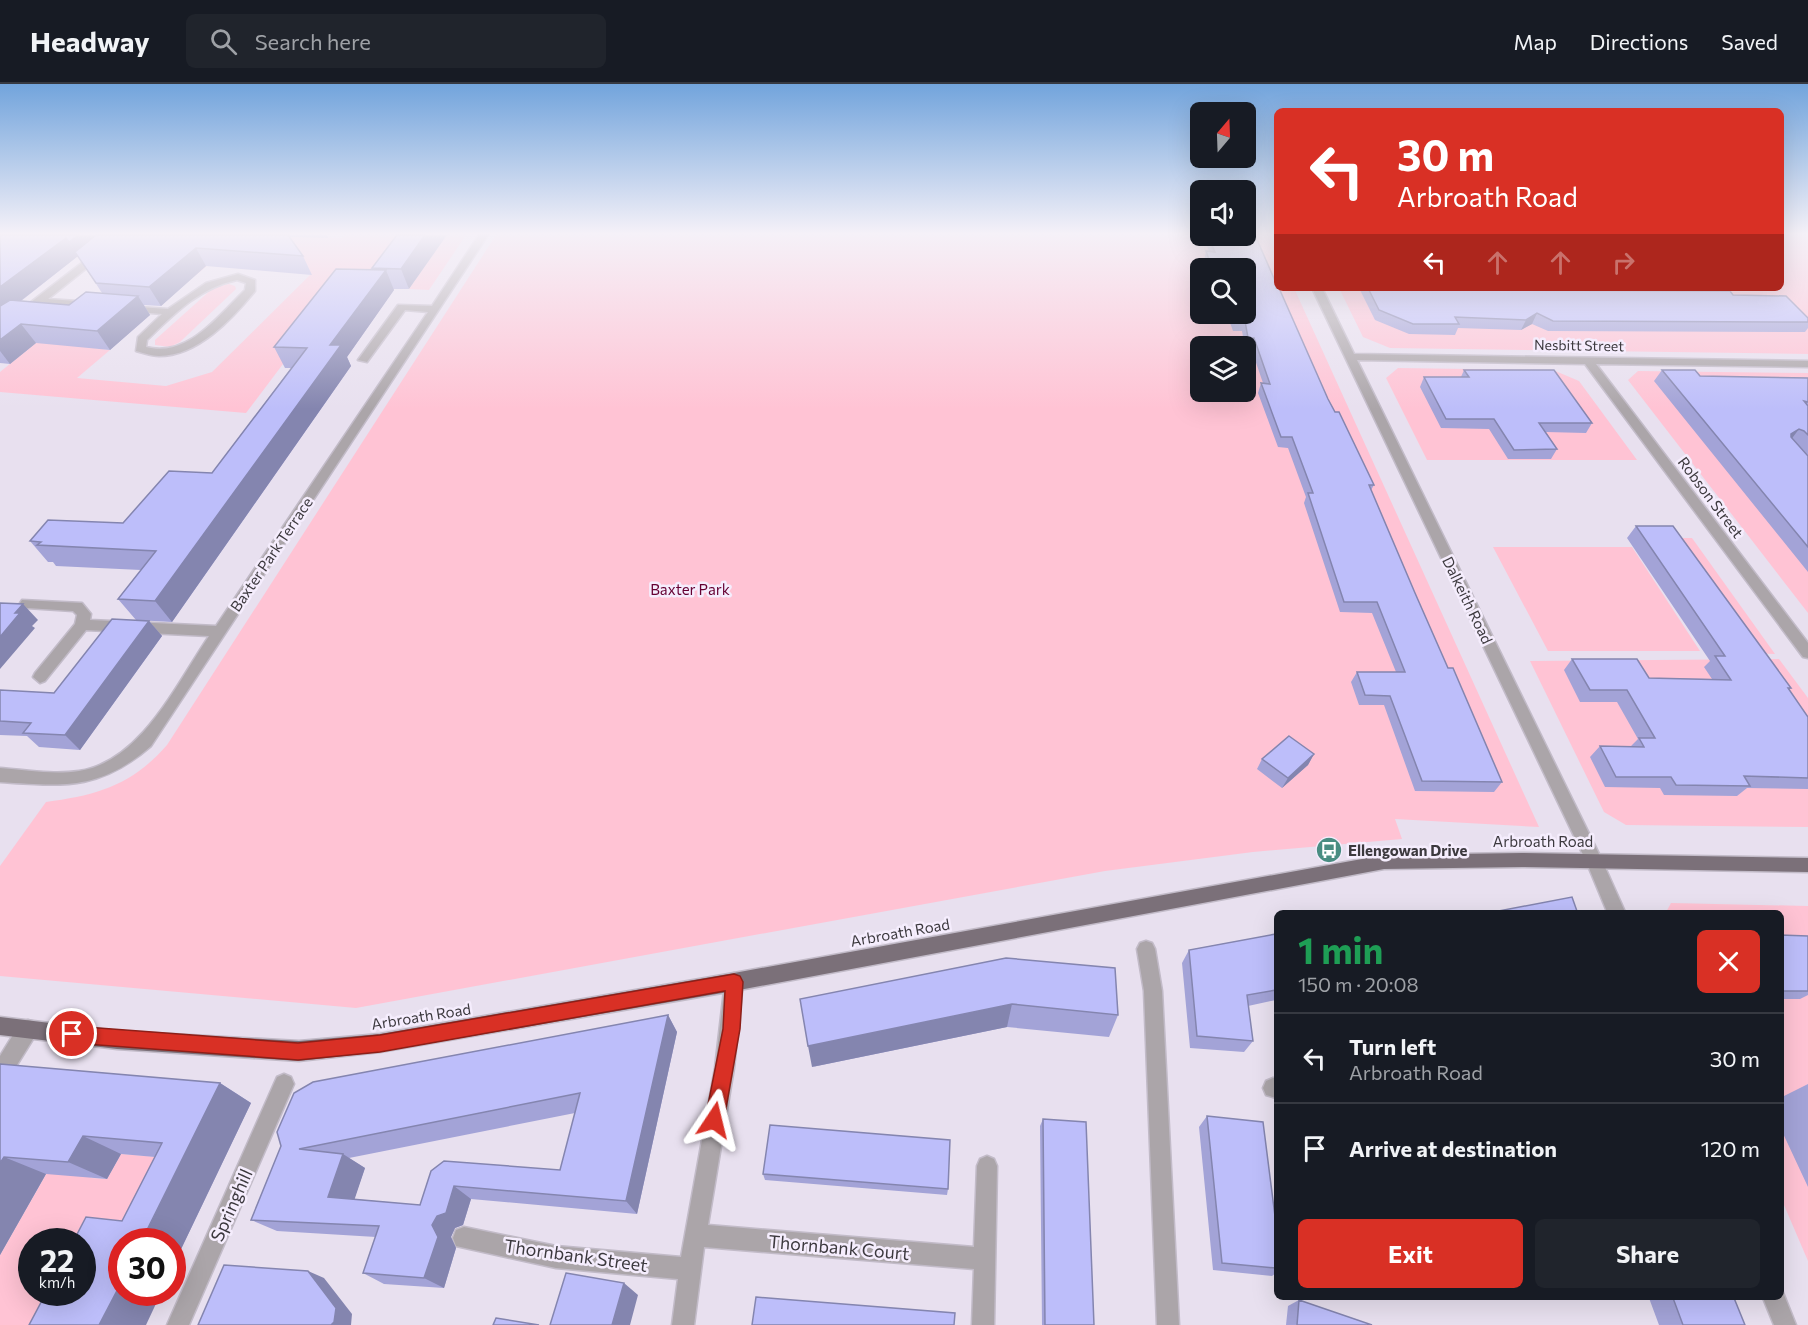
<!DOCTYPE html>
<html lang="en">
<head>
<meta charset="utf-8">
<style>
	body { margin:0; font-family:Commissioner,sans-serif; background:#20242c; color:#f1f3f6; height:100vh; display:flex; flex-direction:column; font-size:22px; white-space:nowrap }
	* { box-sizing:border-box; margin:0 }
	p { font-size:20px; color:#9ea1a6 }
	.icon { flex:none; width:33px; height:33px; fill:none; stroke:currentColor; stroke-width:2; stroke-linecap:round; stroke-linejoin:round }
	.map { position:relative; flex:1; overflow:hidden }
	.panel { position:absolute; left:1274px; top:826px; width:510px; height:390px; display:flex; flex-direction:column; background:#171b24; border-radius:9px; box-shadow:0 6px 24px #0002 }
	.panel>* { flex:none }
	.top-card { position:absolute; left:1274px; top:24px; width:510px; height:183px; border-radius:9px; box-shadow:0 6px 24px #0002; background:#d93025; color:#fff; overflow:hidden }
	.needle { width:39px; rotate:19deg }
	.controls { position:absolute; left:1190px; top:18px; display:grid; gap:12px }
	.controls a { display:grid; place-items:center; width:66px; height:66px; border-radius:9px; background:#171b24; box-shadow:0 6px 24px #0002; font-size:30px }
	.speed { position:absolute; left:18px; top:1144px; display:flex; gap:12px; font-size:30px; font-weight:700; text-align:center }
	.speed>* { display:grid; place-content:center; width:78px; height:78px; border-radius:50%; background:#171b24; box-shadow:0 6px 24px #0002; line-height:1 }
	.speed small { font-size:15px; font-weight:400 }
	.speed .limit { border:9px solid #d22; background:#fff; color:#111 }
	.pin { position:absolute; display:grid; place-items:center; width:51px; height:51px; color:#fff; margin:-26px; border:3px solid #fff; border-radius:50%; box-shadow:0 2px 6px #0007 }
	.me { position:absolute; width:66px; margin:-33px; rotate:10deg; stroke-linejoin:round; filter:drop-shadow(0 0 4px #0008) }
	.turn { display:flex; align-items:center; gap:21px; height:126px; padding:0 24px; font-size:27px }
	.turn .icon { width:78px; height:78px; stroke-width:2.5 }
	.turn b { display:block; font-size:42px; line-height:51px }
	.lanes { display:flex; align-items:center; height:57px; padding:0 24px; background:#0003; justify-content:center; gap:30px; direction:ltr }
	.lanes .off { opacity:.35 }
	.round { display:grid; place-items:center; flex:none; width:63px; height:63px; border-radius:9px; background:#20242c }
	.head { display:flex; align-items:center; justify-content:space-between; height:102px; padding:0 24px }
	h1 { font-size:36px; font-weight:700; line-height:45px; color:#1e9e55 }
	.cta { display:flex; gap:12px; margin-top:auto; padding:12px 24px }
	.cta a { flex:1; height:69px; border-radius:9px; background:#d93025; color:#fff; font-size:24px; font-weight:700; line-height:69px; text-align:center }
	.cta a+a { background:#20242c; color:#f1f3f6 }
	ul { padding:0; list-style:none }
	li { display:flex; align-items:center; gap:18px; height:90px; padding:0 24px; border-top:2px solid #363941 }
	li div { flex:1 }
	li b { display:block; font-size:22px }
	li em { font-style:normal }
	header { display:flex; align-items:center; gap:36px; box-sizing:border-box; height:84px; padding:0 30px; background:#171b24; border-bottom:2px solid #363941 }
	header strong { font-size:28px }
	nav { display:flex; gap:33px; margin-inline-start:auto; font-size:21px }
	.search { width:420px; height:54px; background:#20242c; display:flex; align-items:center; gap:15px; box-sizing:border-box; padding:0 21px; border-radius:9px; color:#9ea1a6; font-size:22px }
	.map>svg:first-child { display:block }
</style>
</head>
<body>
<header>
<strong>Headway</strong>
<div class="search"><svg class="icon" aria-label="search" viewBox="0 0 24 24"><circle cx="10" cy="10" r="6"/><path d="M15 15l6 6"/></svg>Search here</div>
<nav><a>Map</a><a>Directions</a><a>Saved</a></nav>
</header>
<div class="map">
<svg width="1808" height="1241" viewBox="0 0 1808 1241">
	<rect width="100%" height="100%" fill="#e8e0ef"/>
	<path fill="#ffc3d4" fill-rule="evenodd" d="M 219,151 L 319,151 L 318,153 L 342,154 L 344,151 L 420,151 L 381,204 L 341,203 L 246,329 L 0,308 L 0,288 L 38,257 L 110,266 L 77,294 L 166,302 L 212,288 L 311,190 L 221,170 L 195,192 Z
		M 447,151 L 466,151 L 429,206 L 409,205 Z
		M 496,151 L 1270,151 L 1276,166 L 1276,204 L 1294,204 L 1539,743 L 1395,735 L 1402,755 L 1253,768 L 1105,787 L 356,924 L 0,892 L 0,782 L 46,718 C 98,711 132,701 167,661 ZM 1200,184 L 1245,184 L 1245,230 L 1200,230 ZM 1200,262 L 1245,262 L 1245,308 L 1200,308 Z
		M 1781,151 L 1808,151 L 1808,270 L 1390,264 L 1363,253 L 1339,204 L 1780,204 Z
		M 229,200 L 235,202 L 236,205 L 180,258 L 170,263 L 155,261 L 155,256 L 213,204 Z
		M 1398,284 L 1553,286 L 1579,297 L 1637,376 L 1427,376 L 1386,294 Z
		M 1638,287 L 1808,289 L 1808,529 L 1628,296 Z
		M 1664,454 L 1692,454 L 1775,570 L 1746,569 Z
		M 1493,463 L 1632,463 L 1700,567 L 1548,567 Z
		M 1779,575 L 1808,614 L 1808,743 L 1626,741 L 1604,728 L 1530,577 Z
		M 1671,819 L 1808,822 L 1808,1177 L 1781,1114 L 1780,830 L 1665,830 Z
		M 61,1064 L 91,1094 L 107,1095 L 121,1070 L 197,1076 L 126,1149 L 79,1241 L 0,1241 L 0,1171 ZM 32,1158 L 82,1158 L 82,1209 L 32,1209 Z"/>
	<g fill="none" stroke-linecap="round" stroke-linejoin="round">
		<g stroke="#c2bbc8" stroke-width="3">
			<path id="minor" d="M 118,151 L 128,151 L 48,215 L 91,218 L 95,219 L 95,223 L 41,220 L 0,250 L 0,242 Z
				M 479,151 L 488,151 L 151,662 C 99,707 65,702 0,698 L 0,684 C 26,686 53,691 79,687 C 141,678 177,599 209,552 L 86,546 L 45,597 L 40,599 L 33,593 L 35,589 L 75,540 L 77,531 L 73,527 L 27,524 L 20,519 L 22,516 L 82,519 L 91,530 L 90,536 L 216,542 L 428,228 L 405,226 L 367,278 L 358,276 L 398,221 L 432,222 Z
				M 238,190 L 255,196 L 255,207 C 232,235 198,272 159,272 C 152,272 144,269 136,267 L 138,253 L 162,230 L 127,227 L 123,226 L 123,222 L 168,225 L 206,199 ZM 237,196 L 246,199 L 245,206 C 218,232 188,274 146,263 L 147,256 C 174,230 199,204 237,196 Z
				M 1312,204 L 1322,204 L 1354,270 L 1808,277 L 1808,283 L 1596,280 L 1808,559 L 1808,574 L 1803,573 L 1585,280 L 1357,276 L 1600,772 L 1626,830 L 1608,830 L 1586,777 Z
				M 1146,857 L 1152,859 L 1155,865 L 1162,907 L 1179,1241 L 1157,1241 L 1144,907 L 1137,865 L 1140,859 Z
				M 734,889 L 740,892 L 743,898 L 734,984 L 708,1141 L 974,1163 L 977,1082 L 980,1075 L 987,1072 L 994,1075 L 997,1082 L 994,1241 L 972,1241 L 974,1185 L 704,1163 L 694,1241 L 672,1241 L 678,1195 L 556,1184 L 456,1162 L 453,1154 L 456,1146 L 464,1143 L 556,1162 L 681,1173 L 715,984 L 725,898 L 728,892 Z
				M 28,936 L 35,938 L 37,945 L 35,952 L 7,997 L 0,1000 L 0,972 L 21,938 Z
				M 284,990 L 291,993 L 294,1000 L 189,1241 L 167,1241 L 277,993 Z
				M 1273,994 L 1276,994 L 1276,1014 L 1266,1011 L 1263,1004 L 1266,997 Z
				M 1780,1206 L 1782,1206 L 1796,1241 L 1774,1241 L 1763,1214 L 1780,1214 Z"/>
		</g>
		<g stroke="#c2bbc8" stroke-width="3">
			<path id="major" d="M 1522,769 L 1808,774 L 1808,788 L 1522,783 L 1384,785 L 734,907 L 380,968 L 299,977 L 117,965 L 0,951 L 0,933 L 117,947 L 299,957 L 380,950 L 734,889 L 1384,771 Z"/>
		</g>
		<use href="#minor" fill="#aba5a9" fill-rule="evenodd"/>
		<use href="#major" fill="#7b7079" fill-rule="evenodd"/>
	</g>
	<path fill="#a3a3d7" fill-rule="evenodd" d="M 0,151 L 327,151 L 328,154 L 289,153 L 303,172 L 312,191 L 206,182 L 161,222 L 144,221 L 150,231 L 110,266 L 36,259 L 10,280 L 0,279 ZM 78,172 L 102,209 L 69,221 L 21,217 Z
		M 397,151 L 409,205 L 393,205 L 394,206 L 347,273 L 351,282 L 172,538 L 136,536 L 118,515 L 141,486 L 56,482 L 53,478 L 48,478 L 30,457 L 123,439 L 212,389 L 291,284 L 285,284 L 274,263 L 373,186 L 372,184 Z
		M 1255,151 L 1328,315 L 1374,401 L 1371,406 L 1415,509 L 1448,584 L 1502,698 L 1494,708 L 1415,707 L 1384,621 L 1359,621 L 1351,598 L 1357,588 L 1396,588 L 1372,529 L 1340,528 L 1304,419 L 1306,413 L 1288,364 L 1278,363 L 1258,309 L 1261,299 L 1263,299 L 1251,264 L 1245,264 L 1242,247 L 1233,247 L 1228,233 L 1222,233 L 1221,230 L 1245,230 L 1245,184 L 1206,184 L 1204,177 L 1206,167 L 1209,167 L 1203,152 Z
		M 1359,204 L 1457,204 L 1458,206 L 1733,211 L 1808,234 L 1808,244 L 1805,248 L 1548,247 L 1532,240 L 1521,246 L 1458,244 L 1455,251 L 1409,250 L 1375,236 Z
		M 1464,286 L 1592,339 L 1586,349 L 1546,348 L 1557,365 L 1551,375 L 1508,375 L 1489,345 L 1441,344 L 1420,303 L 1424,293 L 1461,293 Z
		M 1662,286 L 1700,292 L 1808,294 L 1808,488 L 1654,297 Z
		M 1636,442 L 1791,604 L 1789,606 L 1808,633 L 1808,705 L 1747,704 L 1737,712 L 1664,711 L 1660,704 L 1605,703 L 1590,673 L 1600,662 L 1631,662 L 1638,655 L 1617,618 L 1580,618 L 1564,586 L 1572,575 L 1649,594 L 1712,595 L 1704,583 L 1710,577 L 1627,454 Z
		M 149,537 L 162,552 L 80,666 L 39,663 L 27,652 L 0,651 L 0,606 L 54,609 Z
		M 1314,670 L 1308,681 L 1282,704 L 1257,685 L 1262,675 Z
		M 1276,850 L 1276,916 L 1248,922 L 1253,957 L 1244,968 L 1190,964 L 1182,879 L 1189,866 Z
		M 1780,851 L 1808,852 L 1808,911 L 1800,915 L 1780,915 Z
		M 1115,884 L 1118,931 L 1109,953 L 1007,943 L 812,983 Z
		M 668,931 L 677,948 L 637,1130 L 471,1115 L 463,1141 L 455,1144 L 451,1153 L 456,1164 L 444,1204 L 384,1200 L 363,1189 L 376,1153 L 277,1147 L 251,1136 L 281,1062 ZM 575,1029 L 560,1086 L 431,1087 L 420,1121 L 354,1115 L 365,1084 L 349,1074 Z
		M 0,980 L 220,999 L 251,1019 L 172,1184 L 172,1158 L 155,1073 L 121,1070 L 107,1095 L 46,1090 L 0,1171 Z
		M 1808,1000 L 1808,1103 L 1780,1043 L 1780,1014 Z
		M 1207,1032 L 1276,1140 L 1276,1189 L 1272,1192 L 1213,1186 L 1199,1043 Z
		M 1043,1035 L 1094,1241 L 1042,1241 L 1040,1042 Z
		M 763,1090 L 948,1105 L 947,1111 L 765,1096 Z
		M 1649,1214 L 1734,1214 L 1745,1241 L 1659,1241 Z
		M 1299,1216 L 1372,1241 L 1286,1241 L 1288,1222 Z"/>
	<path fill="#8485af" d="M 78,151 L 114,151 L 81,177 L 69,158 Z
		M 425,151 L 447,151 L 409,205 L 401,185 Z
		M 66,154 L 78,172 L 4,230 L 0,239 L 0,203 Z
		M 196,164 L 206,182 L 161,222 L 149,203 Z
		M 386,186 L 394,206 L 347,273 L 351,282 L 172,538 L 155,517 L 330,261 Z
		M 138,212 L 150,231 L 110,266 L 97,247 Z
		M 1537,229 L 1532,240 L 1521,246 L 1526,236 Z
		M 21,240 L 36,259 L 10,280 L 0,267 L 0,256 Z
		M 1799,345 L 1790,357 L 1791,350 Z
		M 23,520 L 38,536 L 32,542 L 35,544 L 0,585 L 0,553 L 15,529 Z
		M 149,537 L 162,552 L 80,666 L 65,651 Z
		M 1314,670 L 1308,681 L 1282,704 L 1288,694 Z
		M 1012,920 L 1007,943 L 812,983 L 808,962 Z
		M 668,931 L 677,948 L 637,1130 L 626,1117 Z
		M 220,999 L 251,1019 L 172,1184 L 172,1158 L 141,1158 Z
		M 83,1052 L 121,1070 L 107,1095 L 68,1078 Z
		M 343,1070 L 365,1084 L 351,1126 L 328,1113 Z
		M 4,1073 L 46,1090 L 0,1171 L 0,1079 Z
		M 454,1102 L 471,1115 L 463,1141 L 455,1144 L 451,1153 L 456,1164 L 444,1204 L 424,1194 L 432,1141 Z
		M 308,1187 L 324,1194 L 352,1230 L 351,1241 L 331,1241 Z
		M 122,1197 L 122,1209 L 161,1209 L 146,1241 L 99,1241 Z
		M 624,1199 L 638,1211 L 630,1241 L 612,1241 Z"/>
	<path fill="#bdbefa" stroke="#8485af" stroke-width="1.5" fill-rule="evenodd" d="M 0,151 L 78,151 L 69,158 L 66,154 L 0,203 Z
		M 96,151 L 288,151 L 303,172 L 196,164 L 149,203 L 96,199 L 75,168 Z
		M 397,151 L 425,151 L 401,185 L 372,184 Z
		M 1255,151 L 1276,199 L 1276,204 L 1279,204 L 1328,315 L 1335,328 L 1339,328 L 1374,401 L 1369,401 L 1415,509 L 1448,584 L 1453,584 L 1502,698 L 1422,697 L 1390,612 L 1365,611 L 1357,588 L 1405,588 L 1377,518 L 1344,518 L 1308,409 L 1313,409 L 1292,353 L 1281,353 L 1261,299 L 1270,300 L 1254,254 L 1248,254 L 1245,237 L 1235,237 L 1233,230 L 1245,230 L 1245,184 L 1212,184 L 1206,167 L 1215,168 L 1208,152 Z
		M 336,185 L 386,186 L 330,261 L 341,261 L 155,517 L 118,515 L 156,467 L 37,461 L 41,458 L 30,457 L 48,436 L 123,439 L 169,387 L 212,389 L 307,264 L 274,263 Z
		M 1368,204 L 1457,204 L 1458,206 L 1730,207 L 1733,211 L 1786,212 L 1808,234 L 1808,238 L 1553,237 L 1537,229 L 1526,236 L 1455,233 L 1459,240 L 1413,240 L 1379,226 Z
		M 86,208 L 138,212 L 97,247 L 21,240 L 0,256 L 0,222 L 10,216 L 69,221 Z
		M 1464,286 L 1554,286 L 1592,339 L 1539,339 L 1557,365 L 1514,366 L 1494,335 L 1446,335 L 1424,293 L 1469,293 Z
		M 1662,286 L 1695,286 L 1700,292 L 1808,294 L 1808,318 L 1804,317 L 1808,322 L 1808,351 L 1804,347 L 1799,345 L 1791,350 L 1791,353 L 1808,372 L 1808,463 Z
		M 1636,442 L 1673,442 L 1791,604 L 1788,604 L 1808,633 L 1808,694 L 1744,692 L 1750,702 L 1676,701 L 1671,693 L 1616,693 L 1600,662 L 1644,663 L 1639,654 L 1655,654 L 1627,606 L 1590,606 L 1572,575 L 1637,575 L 1649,594 L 1731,596 L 1715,572 L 1725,572 Z
		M 0,519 L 23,520 L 15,529 L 20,529 L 0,553 Z
		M 112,535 L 149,537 L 65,651 L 23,649 L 31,639 L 0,637 L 0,606 L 54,609 Z
		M 1289,652 L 1314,670 L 1288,694 L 1262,675 Z
		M 1572,813 L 1578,830 L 1483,830 Z
		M 1276,850 L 1276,906 L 1247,911 L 1253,957 L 1197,952 L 1189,866 Z
		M 1780,851 L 1808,852 L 1808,907 L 1780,907 Z
		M 1006,874 L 1115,884 L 1118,931 L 1012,920 L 808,962 L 800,915 Z
		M 668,931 L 626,1117 L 454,1102 L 446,1129 L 437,1132 L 432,1141 L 438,1153 L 424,1194 L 363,1189 L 379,1142 L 251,1136 L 281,1062 L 277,1048 L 294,1009 L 313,998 ZM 580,1009 L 560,1086 L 444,1077 L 431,1087 L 420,1121 L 328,1113 L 343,1070 L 299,1065 Z
		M 0,980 L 220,999 L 141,1158 L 122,1158 L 122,1197 L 99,1241 L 29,1241 L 46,1209 L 82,1209 L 82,1158 L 73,1158 L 86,1133 L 122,1137 L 162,1059 L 83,1052 L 68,1078 L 4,1073 L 0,1079 Z
		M 1207,1032 L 1263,1038 L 1276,1140 L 1276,1184 L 1222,1179 Z
		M 1043,1035 L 1086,1038 L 1094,1241 L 1045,1241 Z
		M 770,1041 L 950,1056 L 948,1105 L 763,1090 Z
		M 224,1181 L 308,1187 L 336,1224 L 334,1238 L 331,1241 L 198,1241 Z
		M 566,1189 L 624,1199 L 612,1241 L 550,1241 Z
		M 756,1213 L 955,1229 L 954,1241 L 752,1241 Z
		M 1673,1214 L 1734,1214 L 1745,1241 L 1683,1241 Z
		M 1299,1216 L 1372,1241 L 1297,1241 Z
		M 496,1234 L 539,1241 L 493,1241 Z"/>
	<linearGradient id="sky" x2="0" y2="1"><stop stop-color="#72a4dc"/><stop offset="0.46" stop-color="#f5f1f8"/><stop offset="1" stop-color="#f5f1f8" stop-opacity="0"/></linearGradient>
	<rect width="1808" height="325" fill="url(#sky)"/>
	<path fill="#d93025" stroke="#8d1f18" stroke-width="1.5" d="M 734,890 L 740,892 L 743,898 L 740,945 L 724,1036 L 721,1043 L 714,1045 L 708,1043 L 705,1036 L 723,945 L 725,907 L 380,968 L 298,976 L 72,959 L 66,956 L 64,950 L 66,944 L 72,942 L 298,959 L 380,951 Z"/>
	<defs>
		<g id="bus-disc" transform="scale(1.35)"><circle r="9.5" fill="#498d82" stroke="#f5edfd"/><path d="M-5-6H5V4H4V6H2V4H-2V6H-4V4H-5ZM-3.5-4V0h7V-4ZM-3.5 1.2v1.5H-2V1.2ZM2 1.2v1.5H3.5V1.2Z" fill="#fff"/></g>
	</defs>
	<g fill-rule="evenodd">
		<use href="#bus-disc" x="1329" y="766"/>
	</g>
	<g text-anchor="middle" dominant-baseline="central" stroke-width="5" stroke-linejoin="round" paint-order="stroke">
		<g font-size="14" fill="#3c393e" stroke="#f5edfd">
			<text transform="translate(1579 261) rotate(1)">Nesbitt Street</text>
		</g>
		<g font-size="15" fill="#3c393e" stroke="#f5edfd">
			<text transform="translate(1711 413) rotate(53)">Robson Street</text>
			<text transform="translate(271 470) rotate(-56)">Baxter Park Terrace</text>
			<text transform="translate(1468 516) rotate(64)">Dalkeith Road</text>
			<text x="1543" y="757">Arbroath Road</text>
			<text transform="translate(900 848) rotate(-10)">Arbroath Road</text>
			<text transform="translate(421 932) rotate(-9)">Arbroath Road</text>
		</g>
		<g font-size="15" fill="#650032" stroke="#f5edfd">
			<text x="690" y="505">Baxter Park</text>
		</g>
		<g font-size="15" font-weight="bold" fill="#3c393e" stroke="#f5edfd" text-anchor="start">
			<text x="1348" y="766">Ellengowan Drive</text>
		</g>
		<g font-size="18" fill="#3c393e" stroke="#f5edfd">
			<text transform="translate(231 1121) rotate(-66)">Springhill</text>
			<text transform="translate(839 1163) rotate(5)">Thornbank Court</text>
			<text transform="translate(576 1171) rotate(8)">Thornbank Street</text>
		</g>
	</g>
</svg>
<div class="controls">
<a><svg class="needle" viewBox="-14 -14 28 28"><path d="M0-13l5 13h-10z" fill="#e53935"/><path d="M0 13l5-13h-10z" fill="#9ea1a6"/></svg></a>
<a><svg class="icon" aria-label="sound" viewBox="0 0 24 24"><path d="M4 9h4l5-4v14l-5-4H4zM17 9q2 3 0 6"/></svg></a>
<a><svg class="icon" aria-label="search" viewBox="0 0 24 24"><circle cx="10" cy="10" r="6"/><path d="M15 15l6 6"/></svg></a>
<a><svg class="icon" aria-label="layers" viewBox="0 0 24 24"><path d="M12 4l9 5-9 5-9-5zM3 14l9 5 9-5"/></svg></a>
</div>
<div class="speed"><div>22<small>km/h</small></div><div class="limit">30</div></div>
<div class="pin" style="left:72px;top:950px;background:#d93025"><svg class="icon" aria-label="arrive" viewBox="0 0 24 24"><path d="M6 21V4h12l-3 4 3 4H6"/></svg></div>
<svg class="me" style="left:714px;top:1036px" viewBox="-20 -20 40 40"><path d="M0-17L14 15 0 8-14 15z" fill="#d93025" stroke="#fff" stroke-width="4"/></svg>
<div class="top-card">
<div class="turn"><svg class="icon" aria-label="left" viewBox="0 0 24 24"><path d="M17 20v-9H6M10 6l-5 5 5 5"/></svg><div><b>30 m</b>Arbroath Road</div></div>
<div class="lanes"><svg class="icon" aria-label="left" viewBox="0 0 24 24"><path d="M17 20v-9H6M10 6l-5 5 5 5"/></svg><svg class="icon off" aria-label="ahead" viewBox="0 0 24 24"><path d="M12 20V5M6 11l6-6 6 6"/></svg><svg class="icon off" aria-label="ahead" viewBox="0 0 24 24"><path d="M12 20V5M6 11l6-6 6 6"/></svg><svg class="icon off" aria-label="right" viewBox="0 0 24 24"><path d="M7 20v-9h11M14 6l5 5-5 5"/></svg></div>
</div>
<section class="panel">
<div class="head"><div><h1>1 min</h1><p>150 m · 20:08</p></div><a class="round" style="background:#d93025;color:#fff"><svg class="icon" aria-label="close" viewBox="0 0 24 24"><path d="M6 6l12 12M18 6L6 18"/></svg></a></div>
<ul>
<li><svg class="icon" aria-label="left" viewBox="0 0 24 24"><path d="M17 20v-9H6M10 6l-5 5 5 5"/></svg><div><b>Turn left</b><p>Arbroath Road</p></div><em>30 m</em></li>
<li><svg class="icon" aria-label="arrive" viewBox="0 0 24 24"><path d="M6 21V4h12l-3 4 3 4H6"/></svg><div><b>Arrive at destination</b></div><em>120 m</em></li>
</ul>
<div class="cta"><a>Exit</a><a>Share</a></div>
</section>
</div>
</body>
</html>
